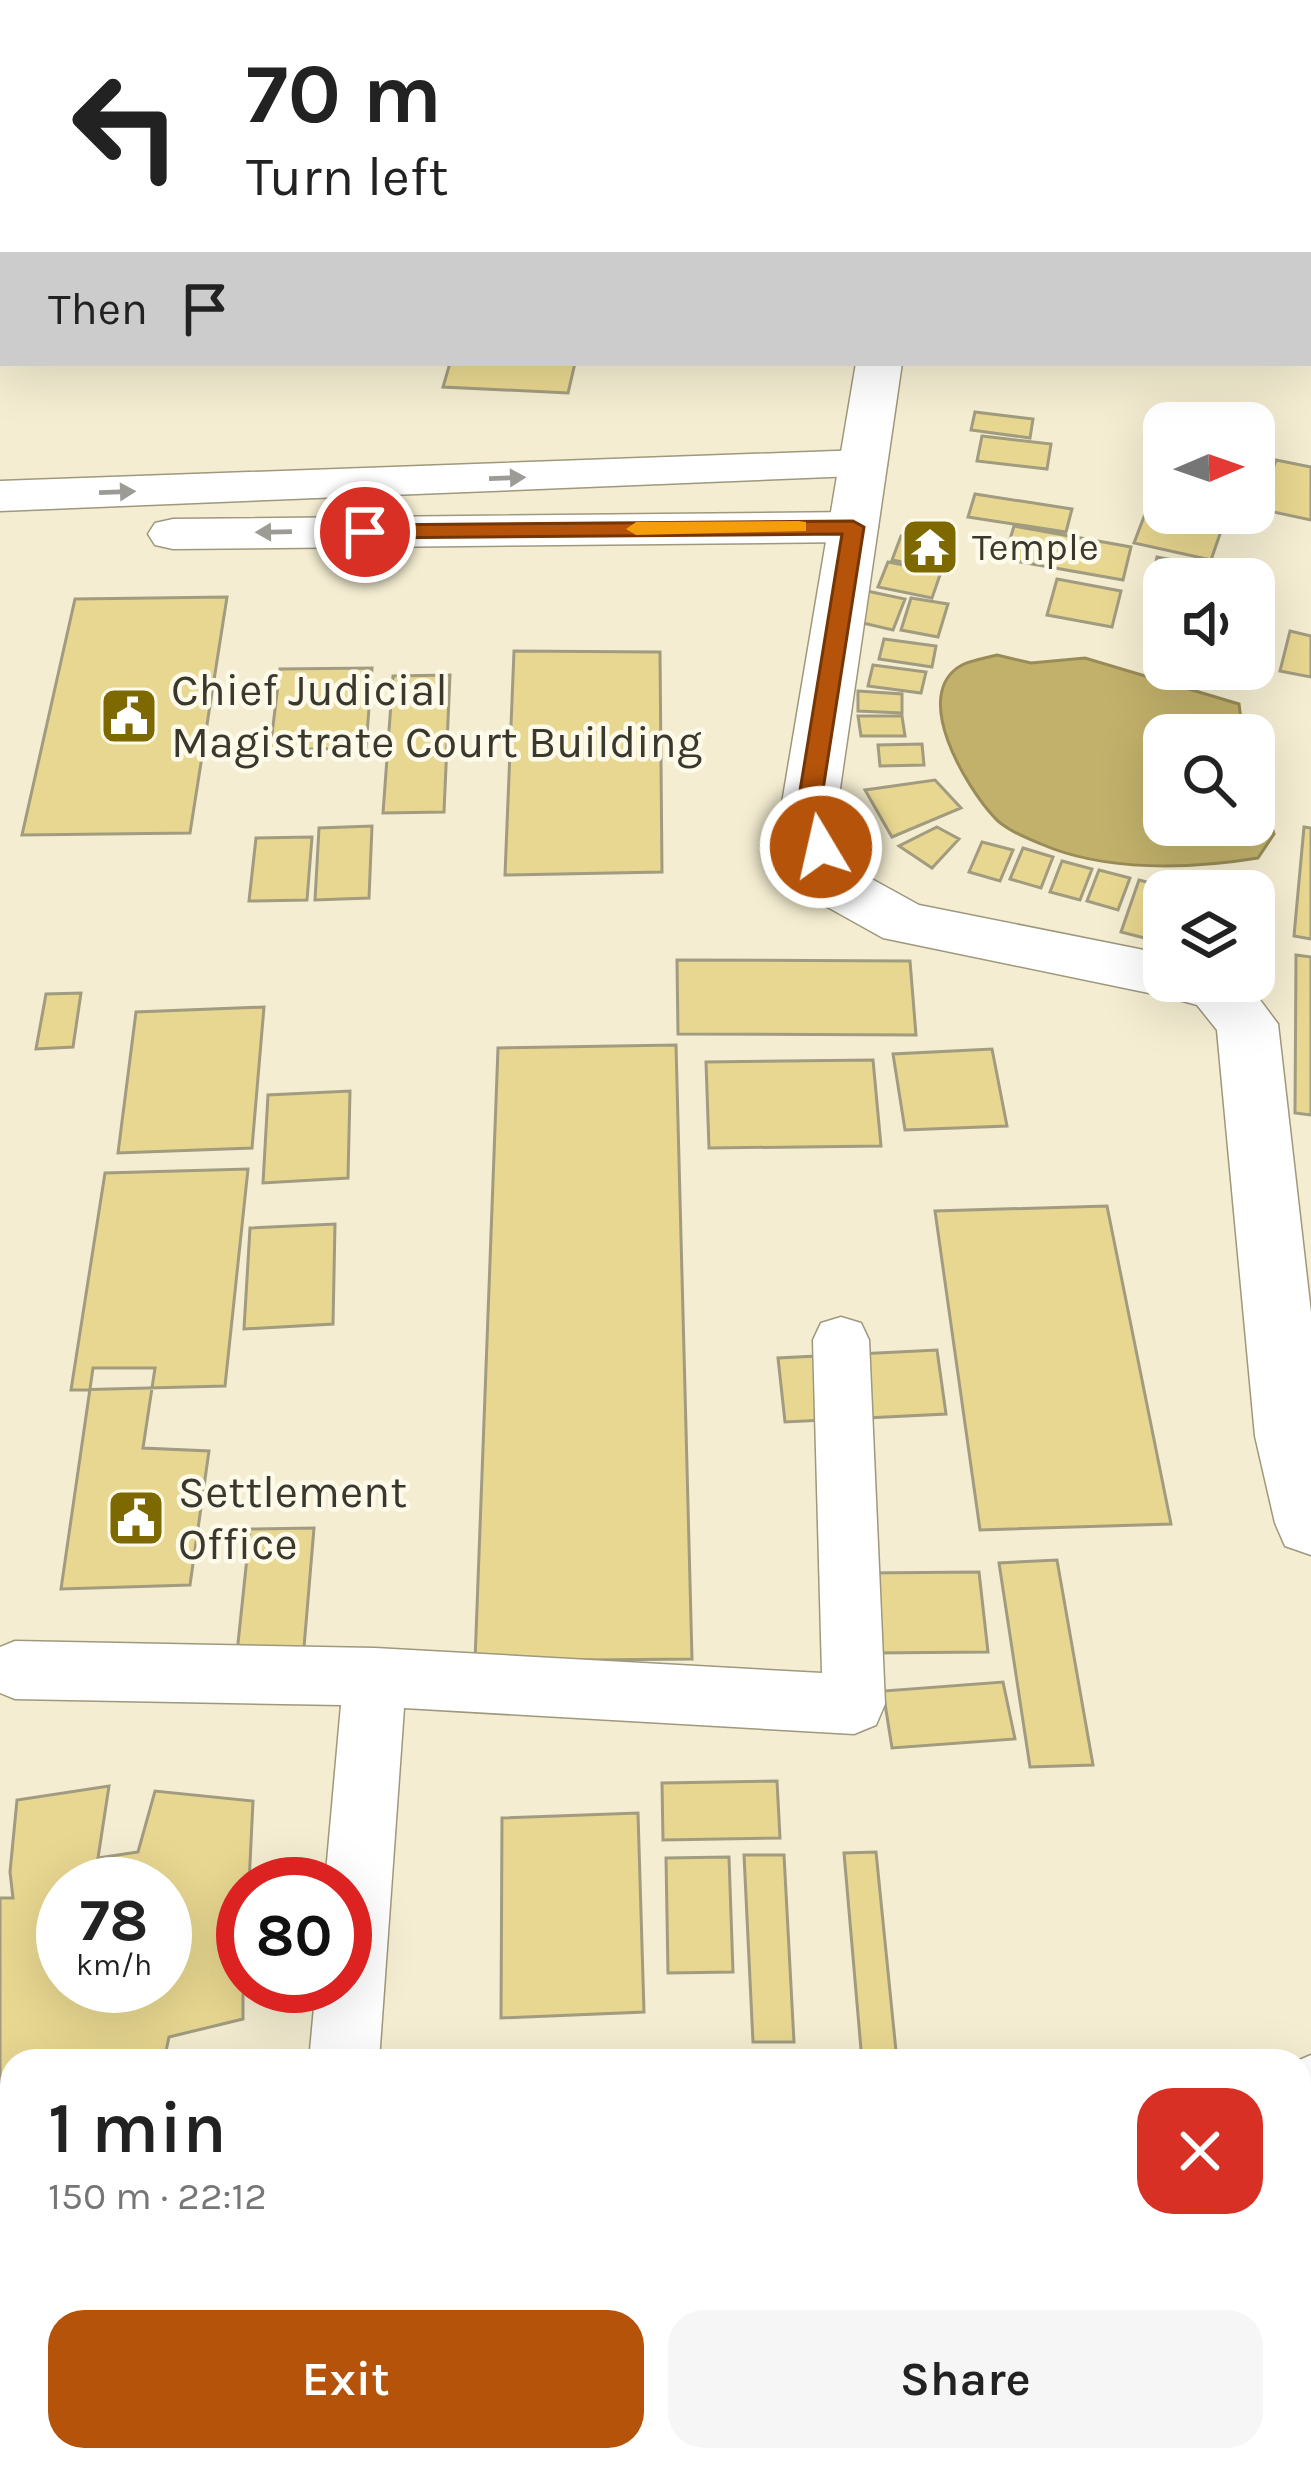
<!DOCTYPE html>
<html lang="en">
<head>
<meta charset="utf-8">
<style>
	body { margin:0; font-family:Karla,sans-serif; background:#f6f6f6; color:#222; height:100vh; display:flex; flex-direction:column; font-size:45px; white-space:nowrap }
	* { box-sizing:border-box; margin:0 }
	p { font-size:39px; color:#767676 }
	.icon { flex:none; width:66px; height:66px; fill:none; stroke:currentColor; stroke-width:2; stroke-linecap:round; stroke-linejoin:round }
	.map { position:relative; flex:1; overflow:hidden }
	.drawer { position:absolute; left:0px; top:2049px; width:1311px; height:423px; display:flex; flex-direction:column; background:#fff; border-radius:36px 36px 0 0; box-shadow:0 12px 48px #0002 }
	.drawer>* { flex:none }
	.guide { position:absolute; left:0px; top:0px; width:1311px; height:366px; box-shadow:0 12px 48px #0002; background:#fff; color:#222; overflow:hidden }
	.needle { width:78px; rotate:88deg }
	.fabs { position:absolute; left:1143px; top:402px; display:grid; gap:24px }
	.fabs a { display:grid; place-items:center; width:132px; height:132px; border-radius:24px; background:#fff; box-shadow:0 12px 48px #0002; font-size:60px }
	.speed { position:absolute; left:36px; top:1857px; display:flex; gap:24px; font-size:60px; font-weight:700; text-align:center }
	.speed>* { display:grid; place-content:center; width:156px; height:156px; border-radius:50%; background:#fff; box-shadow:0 12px 48px #0002; line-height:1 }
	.speed small { font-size:30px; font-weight:400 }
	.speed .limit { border:18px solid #d22; background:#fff; color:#111 }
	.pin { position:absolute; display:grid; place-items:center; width:102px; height:102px; color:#fff; margin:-51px; border:6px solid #fff; border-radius:50%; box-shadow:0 3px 12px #0007 }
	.me { position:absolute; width:132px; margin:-66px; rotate:351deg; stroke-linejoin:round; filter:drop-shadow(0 0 9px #0008) }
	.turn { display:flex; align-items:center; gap:42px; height:252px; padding:0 48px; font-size:54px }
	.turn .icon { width:156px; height:156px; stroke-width:2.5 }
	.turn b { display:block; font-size:84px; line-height:102px }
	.then { display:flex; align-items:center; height:114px; padding:0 48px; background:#0003; gap:24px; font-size:45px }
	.round { display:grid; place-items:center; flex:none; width:126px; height:126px; border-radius:36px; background:#f6f6f6 }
	.summary { display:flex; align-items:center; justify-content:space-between; height:204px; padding:0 48px }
	h1 { font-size:72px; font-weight:600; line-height:90px }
	.primary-button { display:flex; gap:24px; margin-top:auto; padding:24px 48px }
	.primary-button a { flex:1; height:138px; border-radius:36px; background:#b45309; color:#fff; font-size:48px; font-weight:600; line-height:138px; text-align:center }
	.primary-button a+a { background:#f6f6f6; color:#222 }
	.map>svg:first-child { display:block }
</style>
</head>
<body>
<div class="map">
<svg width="1311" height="2470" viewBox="0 0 1311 2470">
	<rect width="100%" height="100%" fill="#f4edd1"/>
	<path fill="#c2b16b" stroke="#998c58" stroke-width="3" d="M 997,655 L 1031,663 L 1085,658 L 1239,704 L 1243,735 L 1164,735 L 1164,825 L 1254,825 L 1254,771 L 1274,834 L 1258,858 C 1191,869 1105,872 1041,844 C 1027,838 1004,829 994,817 C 967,788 909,694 962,665 C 972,660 986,658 997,655 Z"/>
	<path fill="#e8d790" stroke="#a19b80" stroke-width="3" fill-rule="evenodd" d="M 450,363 L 575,363 L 568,393 L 443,387 Z
		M 975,412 L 1033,419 L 1030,438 L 971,430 Z
		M 982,436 L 1051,444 L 1047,469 L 977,461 Z
		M 1276,460 L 1311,467 L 1311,520 L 1259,509 Z
		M 1149,480 L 1164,481 L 1164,511 L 1147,510 Z
		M 975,494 L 1072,509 L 1066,532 L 968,517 Z
		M 1145,514 L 1221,531 L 1211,560 L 1134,543 Z
		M 1014,526 L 1131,547 L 1123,580 L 1004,559 Z
		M 901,536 L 954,546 L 945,570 L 892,560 Z
		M 1157,557 L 1221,569 L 1219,579 L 1164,579 L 1164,595 L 1149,592 Z
		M 888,562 L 941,572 L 932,598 L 878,587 Z
		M 1057,579 L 1121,591 L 1112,627 L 1047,615 Z
		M 867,591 L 905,599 L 893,630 L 854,621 Z
		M 227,597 L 190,833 L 22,835 L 75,599 Z
		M 911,598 L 948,604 L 938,637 L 901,630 Z
		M 1290,631 L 1311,636 L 1311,677 L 1280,671 Z
		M 884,639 L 936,646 L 932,667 L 879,659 Z
		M 514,651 L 660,652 L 662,872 L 505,875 Z
		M 873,665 L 926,672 L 921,693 L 868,686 Z
		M 372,668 L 366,748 L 270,750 L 280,669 Z
		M 450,675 L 444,812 L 383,813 L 393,676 Z
		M 858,691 L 902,694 L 902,713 L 858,711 Z
		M 858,716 L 902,716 L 905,736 L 861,736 Z
		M 922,744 L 924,765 L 880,766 L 878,745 Z
		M 935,780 L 961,808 L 892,837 L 865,790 Z
		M 372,826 L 369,898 L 315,900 L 319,828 Z
		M 937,827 L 959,839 L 932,868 L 899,846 Z
		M 1304,827 L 1311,828 L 1311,939 L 1294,936 Z
		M 312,837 L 307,900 L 249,901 L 256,838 Z
		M 982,842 L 1013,850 L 1000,881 L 969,872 Z
		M 1023,848 L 1053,857 L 1041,888 L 1010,879 Z
		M 1062,861 L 1092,869 L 1080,900 L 1050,892 Z
		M 1099,870 L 1130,878 L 1118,910 L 1087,901 Z
		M 1139,880 L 1182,891 L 1164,891 L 1164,943 L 1121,932 Z
		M 1296,955 L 1311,957 L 1311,1115 L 1295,1113 Z
		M 677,960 L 910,961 L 916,1035 L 678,1034 Z
		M 81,993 L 73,1047 L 36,1049 L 46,994 Z
		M 264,1007 L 252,1148 L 118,1153 L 136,1012 Z
		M 676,1045 L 692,1659 L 475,1661 L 498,1048 Z
		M 992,1049 L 1007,1126 L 905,1130 L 893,1054 Z
		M 873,1060 L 881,1146 L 709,1148 L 706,1062 Z
		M 350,1091 L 348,1178 L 263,1183 L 268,1095 Z
		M 248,1169 L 225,1386 L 71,1390 L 105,1173 Z
		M 1107,1206 L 1171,1524 L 980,1530 L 935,1211 Z
		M 335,1224 L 333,1324 L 244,1329 L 250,1228 Z
		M 937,1350 L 946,1414 L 785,1422 L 778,1358 Z
		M 93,1368 L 155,1368 L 143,1448 L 209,1451 L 190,1585 L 61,1589 Z
		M 314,1528 L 302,1671 L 235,1672 L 250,1529 Z
		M 1057,1560 L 1093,1765 L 1030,1767 L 999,1563 Z
		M 979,1572 L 988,1652 L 872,1653 L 866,1573 Z
		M 1003,1682 L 1015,1739 L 892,1748 L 883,1691 Z
		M 777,1781 L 780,1838 L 663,1840 L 662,1783 Z
		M 109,1786 L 98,1858 L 138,1852 L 155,1791 L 253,1801 L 249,1884 L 243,1884 L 243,2019 L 169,2037 L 164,2061 L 12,2061 L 12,2200 L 0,2173 L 0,1898 L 13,1898 L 10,1872 L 17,1800 ZM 63,1884 L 165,1884 L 165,1986 L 63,1986 Z
		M 638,1813 L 644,2012 L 501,2018 L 502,1818 Z
		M 876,1852 L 897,2061 L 862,2061 L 844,1853 Z
		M 744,1855 L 784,1855 L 794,2042 L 753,2042 Z
		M 729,1857 L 733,1972 L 668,1973 L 666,1858 Z
		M 801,2056 L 801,2061 L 643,2061 L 643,2059 Z
		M 1299,2191 L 1311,2193 L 1311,2331 L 1301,2329 Z
		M 1299,2446 L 1311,2452 L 1311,2470 L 1239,2470 L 1242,2460 L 1299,2460 Z
		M 741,2460 L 850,2460 L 851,2470 L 741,2470 Z
		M 866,2460 L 1001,2460 L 1002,2470 L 867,2470 Z
		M 1108,2460 L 1204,2460 L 1202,2470 L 1106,2470 Z"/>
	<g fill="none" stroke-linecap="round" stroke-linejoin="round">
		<g stroke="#9e987d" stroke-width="3">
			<path id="lane" d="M 0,148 L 3,148 L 3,158 L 0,158 Z"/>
		</g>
		<g stroke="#9e987d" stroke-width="3">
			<path id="street" d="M 1293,0 L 1311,0 L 1311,9 L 1308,3 Z
				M 1308,217 L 1311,217 L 1311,239 L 1308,239 Z
				M 841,1317 L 861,1323 L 869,1340 L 885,1704 L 876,1725 L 854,1734 L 404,1708 L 379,2061 L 309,2061 L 316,1986 L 345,1986 L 345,1884 L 325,1884 L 341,1705 L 15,1699 L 0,1693 L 0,1647 L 15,1641 L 375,1648 L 822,1673 L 813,1340 L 821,1323 Z
				M 1299,2358 L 1311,2363 L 1311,2440 L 1299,2435 Z"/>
		</g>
		<g stroke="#9e987d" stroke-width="3">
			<path id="secondary" d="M 863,450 L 880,455 L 887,465 L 880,475 L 0,511 L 0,481 Z
				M 853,512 L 871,516 L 878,527 L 871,538 L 853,542 L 173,549 L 155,545 L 148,534 L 155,523 L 173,519 Z"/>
		</g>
		<g stroke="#9e987d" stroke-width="3">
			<path id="highway" d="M 897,0 L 935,0 L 896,3 Z
				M 856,363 L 902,363 L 837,809 L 859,872 L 919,905 L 1164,954 L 1164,981 L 1246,981 L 1278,1024 L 1311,1313 L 1311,1555 L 1285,1546 L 1275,1523 L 1255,1436 L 1217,1030 L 1197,1005 L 1168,997 L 883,938 L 813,899 L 805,884 L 781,809 Z
				M 1311,2055 L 1311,2154 L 1299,2159 L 1297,2061 Z
				M 224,2460 L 352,2460 L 348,2470 L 220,2470 Z"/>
		</g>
		<use href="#lane" fill="#fff" fill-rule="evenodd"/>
		<use href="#street" fill="#fff" fill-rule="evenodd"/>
		<use href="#secondary" fill="#fff" fill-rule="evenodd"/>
		<use href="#highway" fill="#fff" fill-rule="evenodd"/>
	</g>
	<defs><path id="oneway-solid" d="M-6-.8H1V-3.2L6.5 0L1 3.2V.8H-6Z" transform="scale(3)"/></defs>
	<g fill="#9c9b96">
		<use href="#oneway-solid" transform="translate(507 478) rotate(-2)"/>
		<use href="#oneway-solid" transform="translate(117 492) rotate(-2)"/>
		<use href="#oneway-solid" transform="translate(274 532) rotate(179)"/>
	</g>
	<path fill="#b45309" stroke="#753606" stroke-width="3" d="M 853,521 L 864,527 L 820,809 L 833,847 L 821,855 L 809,847 L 797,809 L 842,534 L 365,538 L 355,532 L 365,525 Z"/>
	<path fill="#f59e0b" d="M 799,521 L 806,522 L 806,531 L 636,535 L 626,529 L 636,522 Z"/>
	<defs>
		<g id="temple-square" transform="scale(3)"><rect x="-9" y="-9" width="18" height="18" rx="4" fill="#7d6900" stroke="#fefae9"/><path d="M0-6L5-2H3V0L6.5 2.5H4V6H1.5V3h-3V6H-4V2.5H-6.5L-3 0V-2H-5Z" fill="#fff"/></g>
		<g id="civic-square" transform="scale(3)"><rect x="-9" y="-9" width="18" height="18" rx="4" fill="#7d6900" stroke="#fefae9"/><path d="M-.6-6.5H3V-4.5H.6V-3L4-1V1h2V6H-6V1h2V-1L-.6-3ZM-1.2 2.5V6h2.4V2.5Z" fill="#fff"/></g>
	</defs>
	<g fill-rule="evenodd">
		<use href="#temple-square" x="930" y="547"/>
		<use href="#civic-square" x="129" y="716"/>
		<use href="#civic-square" x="136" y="1518"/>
	</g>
	<g text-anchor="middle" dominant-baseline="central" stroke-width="9" stroke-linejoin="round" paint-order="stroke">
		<g font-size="39" fill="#3a372c" stroke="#fefae9" text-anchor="start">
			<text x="972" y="547">Temple</text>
		</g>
		<g font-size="45" fill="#3a372c" stroke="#fefae9" text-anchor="start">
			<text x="171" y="690">Chief Judicial<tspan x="171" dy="52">Magistrate Court Building</tspan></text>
			<text x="178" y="1492">Settlement<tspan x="178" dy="52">Office</tspan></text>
		</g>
	</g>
</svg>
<div class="fabs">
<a><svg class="needle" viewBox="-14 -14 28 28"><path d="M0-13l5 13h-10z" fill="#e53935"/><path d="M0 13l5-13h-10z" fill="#767676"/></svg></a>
<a><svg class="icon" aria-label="sound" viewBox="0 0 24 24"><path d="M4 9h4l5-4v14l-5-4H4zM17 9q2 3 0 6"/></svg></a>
<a><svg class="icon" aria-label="search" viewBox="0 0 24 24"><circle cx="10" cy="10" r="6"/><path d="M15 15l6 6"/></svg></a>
<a><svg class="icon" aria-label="layers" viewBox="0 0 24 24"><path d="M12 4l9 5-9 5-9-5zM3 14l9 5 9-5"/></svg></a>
</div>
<div class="speed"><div>78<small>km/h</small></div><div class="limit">80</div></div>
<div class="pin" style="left:365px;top:532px;background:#d93025"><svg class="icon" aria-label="arrive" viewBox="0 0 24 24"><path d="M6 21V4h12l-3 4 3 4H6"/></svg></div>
<svg class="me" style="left:821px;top:847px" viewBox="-20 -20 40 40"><circle r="17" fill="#b45309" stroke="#fff" stroke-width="3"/><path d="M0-11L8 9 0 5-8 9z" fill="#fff"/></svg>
<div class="guide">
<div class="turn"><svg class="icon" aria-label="left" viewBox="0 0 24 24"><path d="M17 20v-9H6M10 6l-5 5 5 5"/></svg><div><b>70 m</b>Turn left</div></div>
<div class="then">Then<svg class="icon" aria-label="arrive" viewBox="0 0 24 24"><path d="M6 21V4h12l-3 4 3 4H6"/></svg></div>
</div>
<section class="drawer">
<div class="summary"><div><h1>1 min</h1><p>150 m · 22:12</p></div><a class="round" style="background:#d93025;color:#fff"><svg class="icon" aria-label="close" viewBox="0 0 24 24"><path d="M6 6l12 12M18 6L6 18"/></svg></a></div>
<div class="primary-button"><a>Exit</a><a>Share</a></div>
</section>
</div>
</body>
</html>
